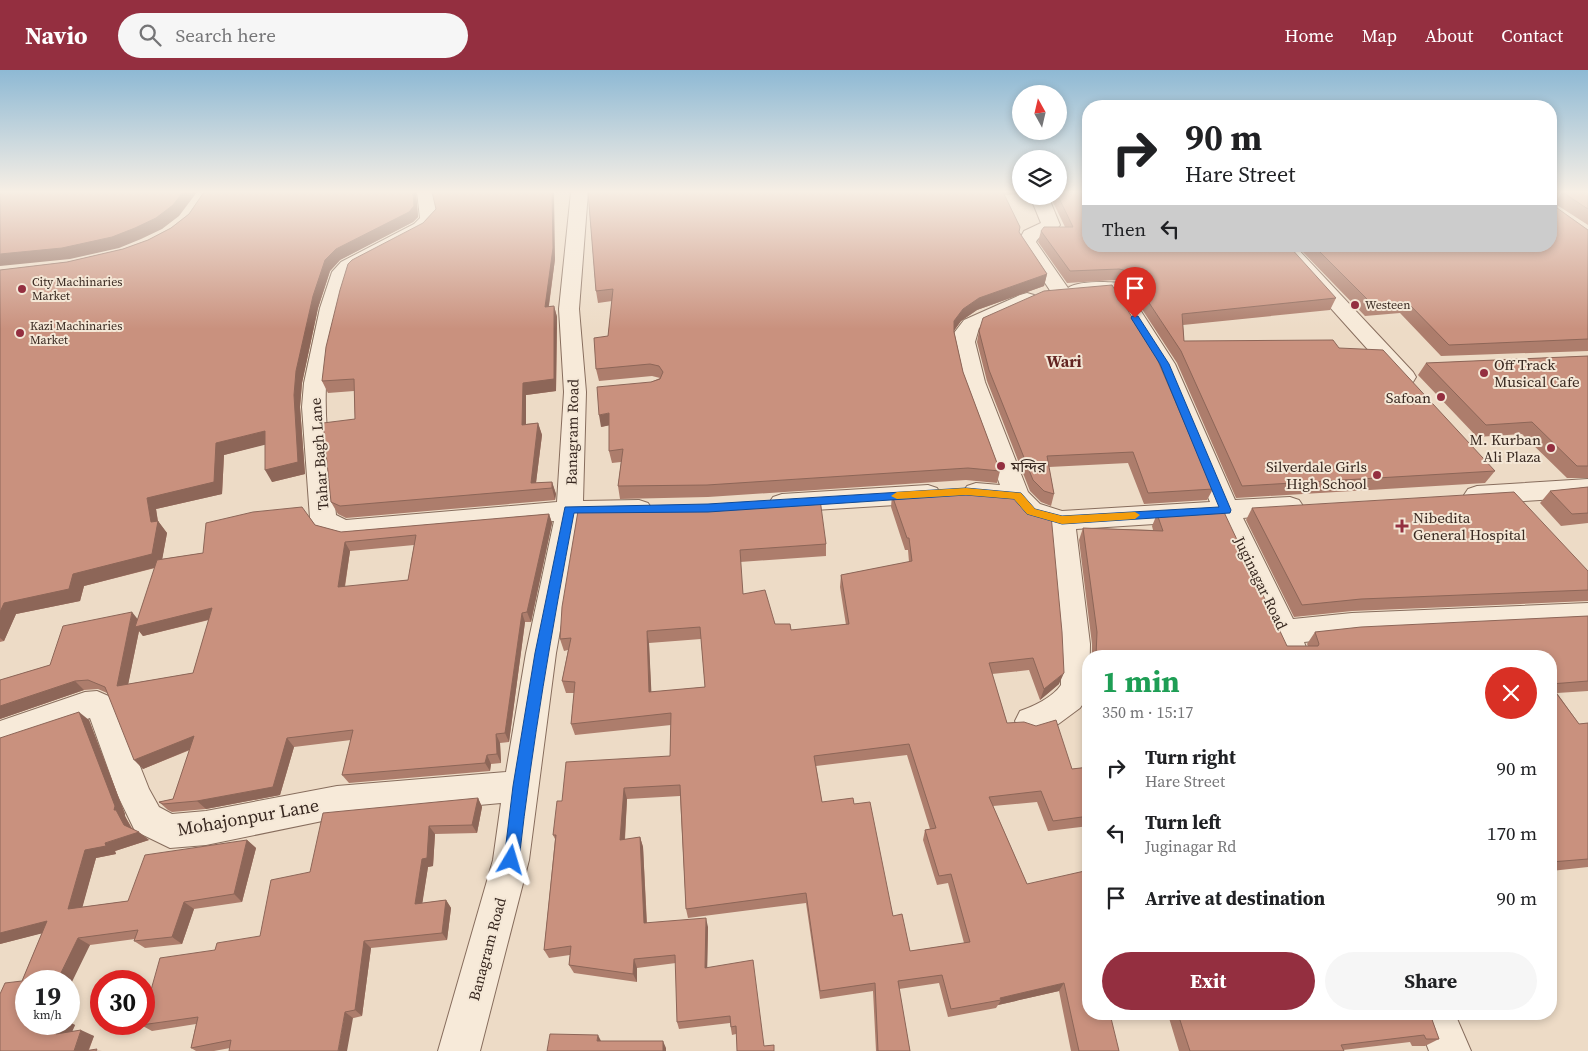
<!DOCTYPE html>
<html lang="en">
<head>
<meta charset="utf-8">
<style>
	body { margin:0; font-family:"Source Serif 4","Noto Sans Bengali",serif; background:#f6f6f6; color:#202124; height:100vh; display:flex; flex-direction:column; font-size:19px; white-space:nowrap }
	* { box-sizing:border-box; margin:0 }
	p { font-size:16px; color:#757577 }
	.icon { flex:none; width:28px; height:28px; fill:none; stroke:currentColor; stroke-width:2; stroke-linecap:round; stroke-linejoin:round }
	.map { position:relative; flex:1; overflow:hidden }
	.sheet { position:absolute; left:1082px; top:580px; width:475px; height:370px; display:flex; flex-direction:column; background:#fff; border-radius:20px; box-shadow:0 2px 8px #0003 }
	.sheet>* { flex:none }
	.hud { position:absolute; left:1082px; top:30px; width:475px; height:152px; border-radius:20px; box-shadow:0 2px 8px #0003; background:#fff; color:#202124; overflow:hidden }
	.needle { width:32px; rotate:352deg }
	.controls { position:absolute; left:1012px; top:15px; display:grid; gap:10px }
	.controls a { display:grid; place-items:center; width:55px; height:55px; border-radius:50%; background:#fff; box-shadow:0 2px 8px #0003; font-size:25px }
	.speed { position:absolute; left:15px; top:900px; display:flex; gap:10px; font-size:25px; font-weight:700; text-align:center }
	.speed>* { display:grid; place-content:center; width:65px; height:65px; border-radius:50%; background:#fff; box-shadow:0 2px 8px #0003; line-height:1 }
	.speed small { font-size:12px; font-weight:400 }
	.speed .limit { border:8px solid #d22; background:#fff; color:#111 }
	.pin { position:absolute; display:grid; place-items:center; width:42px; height:42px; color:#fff; margin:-51px -21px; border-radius:50% 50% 50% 0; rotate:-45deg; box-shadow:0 0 5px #0007 }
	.pin .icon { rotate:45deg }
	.me { position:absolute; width:55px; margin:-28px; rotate:7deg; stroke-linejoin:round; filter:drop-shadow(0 0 4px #0008) }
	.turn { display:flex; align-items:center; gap:18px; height:105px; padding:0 20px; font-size:22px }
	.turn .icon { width:65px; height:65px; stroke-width:2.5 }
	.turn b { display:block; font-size:35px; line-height:42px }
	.then { display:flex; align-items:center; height:48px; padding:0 20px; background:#0003; gap:10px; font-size:19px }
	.round { display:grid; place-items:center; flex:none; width:52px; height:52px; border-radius:26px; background:#f6f6f6 }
	.headline { display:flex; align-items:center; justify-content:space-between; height:85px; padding:0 20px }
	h1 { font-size:30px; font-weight:700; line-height:38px; color:#1e9e55 }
	.cta { display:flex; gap:10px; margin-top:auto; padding:10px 20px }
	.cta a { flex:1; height:58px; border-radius:30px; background:#942f40; color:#fff; font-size:20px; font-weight:700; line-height:58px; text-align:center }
	.cta a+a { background:#f6f6f6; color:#202124 }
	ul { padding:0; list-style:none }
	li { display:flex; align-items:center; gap:15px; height:65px; padding:0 20px }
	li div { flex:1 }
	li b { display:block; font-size:19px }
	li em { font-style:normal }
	header { display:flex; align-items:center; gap:30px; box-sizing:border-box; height:70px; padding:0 25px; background:#942f40; color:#fff }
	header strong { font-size:24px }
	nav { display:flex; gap:28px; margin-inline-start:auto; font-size:18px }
	.search { width:350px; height:45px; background:#f6f6f6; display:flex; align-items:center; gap:12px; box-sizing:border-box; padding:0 18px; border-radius:28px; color:#757577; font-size:19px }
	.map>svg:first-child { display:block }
</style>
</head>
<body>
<header>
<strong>Navio</strong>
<div class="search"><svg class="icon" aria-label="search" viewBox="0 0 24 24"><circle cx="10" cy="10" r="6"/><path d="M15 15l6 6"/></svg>Search here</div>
<nav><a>Home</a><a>Map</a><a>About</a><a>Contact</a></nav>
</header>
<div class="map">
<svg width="1588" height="981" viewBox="0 0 1588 981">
	<rect width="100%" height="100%" fill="#eddbc6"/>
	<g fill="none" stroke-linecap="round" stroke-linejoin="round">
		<g stroke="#876d5d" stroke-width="2">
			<path id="minor" d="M 417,122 L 433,122 L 438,149 L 426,162 L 355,200 L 351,204 C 340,238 328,280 326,316 C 324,359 332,403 336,445 L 346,450 L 557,432 L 564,322 L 559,239 L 571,122 L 588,122 L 579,239 L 586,322 L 583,431 L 639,430 L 648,433 L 652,439 L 648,445 L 639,448 L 580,449 L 556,583 L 529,790 L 480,981 L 438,981 L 493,790 L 501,733 L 337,748 L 206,775 L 170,778 L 135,761 L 118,726 L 90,648 L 0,679 L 0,651 L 85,622 L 97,621 L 113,628 L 149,719 L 159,737 L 172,744 L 206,741 L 337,716 L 506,702 L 526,583 L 554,451 L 346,470 L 321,463 L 310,448 L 302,337 L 304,313 L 320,238 L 332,202 L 341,192 L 414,154 L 420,148 Z
				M 1551,122 L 1588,122 L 1588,129 L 1551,131 Z
				M 1030,126 L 1048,126 L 1060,155 C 1054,164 1041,162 1036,172 L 1068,218 C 1076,211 1112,211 1123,214 L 1126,218 L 1175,294 L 1235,430 L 1290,427 L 1299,430 L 1303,436 L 1299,442 L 1243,448 L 1293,549 L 1352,543 L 1588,533 L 1588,555 L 1352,567 L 1304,572 L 1309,586 L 1279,586 L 1270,562 L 1217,450 L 1076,459 L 1090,574 L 1089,625 L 1080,638 L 1057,655 L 1031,665 L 1020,661 L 1015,651 L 1020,641 C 1034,636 1052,628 1061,615 L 1060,574 L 1049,456 L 1022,448 L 1010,434 L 967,428 L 963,422 L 967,416 L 976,413 L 1000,415 L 963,312 L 953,272 L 954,263 L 964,250 L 1020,225 L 1027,223 L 1034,225 L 1037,229 L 1034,233 L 979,258 L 975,272 L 985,312 L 1028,422 L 1040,434 L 1062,441 L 1210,432 L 1153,294 L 1110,224 L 1076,226 L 1068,223 L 1060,227 L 1053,225 L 1018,172 L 1024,161 L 1041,153 Z
				M 1275,176 L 1295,176 L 1413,302 L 1416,307 L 1413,312 L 1405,314 L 1397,312 Z
				M 1588,409 L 1588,427 L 1477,434 L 1468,431 L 1464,425 L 1468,419 L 1477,416 Z
				M 928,415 L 937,418 L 941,424 L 937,430 L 928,433 L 782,442 L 773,439 L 769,433 L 773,427 L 782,424 Z
				M 1415,944 L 1455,944 L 1471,981 L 1429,981 Z"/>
		</g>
		<use href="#minor" fill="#f7ead9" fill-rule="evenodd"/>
	</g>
	<path fill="#ad7d6c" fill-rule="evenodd" d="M 204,122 L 416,122 L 418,147 L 413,152 L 340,190 L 330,201 L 318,238 L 302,313 L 300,337 L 305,404 L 272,412 L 265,374 L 224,385 L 222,424 L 156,439 L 158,451 L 167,463 L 162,489 L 203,483 L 315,455 L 341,462 L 549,444 L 552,453 L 531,552 L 525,552 L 509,672 L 500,673 L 501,693 L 491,694 L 490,701 L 349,713 L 342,705 L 351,670 L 294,677 L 280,725 L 206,739 L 172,742 L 168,740 L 159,732 L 173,729 L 190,680 L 143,699 L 107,623 L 98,619 L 84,620 L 0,649 L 0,610 L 50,595 L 138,549 L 155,498 L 84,516 L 80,531 L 16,544 L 4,571 L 0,572 L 0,200 L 67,192 L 123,179 L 148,170 L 171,158 L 189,144 ZM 414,475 L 408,510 L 345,517 L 350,481 ZM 209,550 L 193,603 L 128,614 L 139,561 L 143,566 Z
		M 588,122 L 1021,122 L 1021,124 L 1004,125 L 1020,157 L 1019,162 L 1047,204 L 1044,216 L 977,240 L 961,251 L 954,261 L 963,302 L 1000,401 L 997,413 L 966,410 L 708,427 L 620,429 L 618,416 L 621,392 L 612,393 L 609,381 L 609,355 L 601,357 L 651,312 L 660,308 L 652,306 L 599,311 L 596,299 L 608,266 L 612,231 L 598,233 L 596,221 Z
		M 1562,122 L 1588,122 L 1588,155 L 1557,135 L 1557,138 L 1588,160 L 1588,281 L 1441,286 L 1400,243 L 1365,246 L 1297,176 L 1551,176 L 1558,128 Z
		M 1050,126 L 1059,126 L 1336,228 L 1330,240 L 1183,255 L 1184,271 L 1339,278 L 1495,401 L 1485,413 L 1236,428 L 1177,293 L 1125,213 L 1116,210 L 1067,213 L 1038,172 L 1041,161 L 1065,157 Z
		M 436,139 L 555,189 L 549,236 L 554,236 L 557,247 L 556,321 L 526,325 L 526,354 L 538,353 L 542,365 L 536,413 L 552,412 L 556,424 L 555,430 L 346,448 L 338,444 L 331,432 L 355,349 L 354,321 L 328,323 L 322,311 L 423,153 Z
		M 979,261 L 1213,419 L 1207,430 L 1144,434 L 1128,393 L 1049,397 L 1054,424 L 1051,436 L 1041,432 L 1030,421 L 987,311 L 977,272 Z
		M 1588,286 L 1588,408 L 1567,408 L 1522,364 L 1477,367 L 1418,305 L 1426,293 Z
		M 1588,417 L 1588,453 L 1561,456 L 1540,433 L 1550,421 Z
		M 892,425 L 1059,614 L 1040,630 L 1029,600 L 992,604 L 1007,653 L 1072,699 L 1089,697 L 1089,756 L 1048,761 L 1037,732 L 993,736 L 1027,814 L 1089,944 L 1119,981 L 1071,981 L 1059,921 L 998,935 L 996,938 L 948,947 L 939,913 L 899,919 L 910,981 L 876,981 L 873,921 L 820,929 L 806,833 L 688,848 L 686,839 L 680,726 L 627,729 L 625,770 L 640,767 L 643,777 L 647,853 L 708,857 L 707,898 L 764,976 L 774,981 L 736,964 L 732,965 L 730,953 L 679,959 L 677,952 L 676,893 L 637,898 L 637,912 L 574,903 L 569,895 L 570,885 L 549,888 L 544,880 L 555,769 L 553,765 L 562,731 L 670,686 L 671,655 L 575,665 L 571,654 L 574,623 L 566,623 L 562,611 L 568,580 L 564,581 L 560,569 L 578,441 L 826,474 L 826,486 L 740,492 L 743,524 L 775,554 L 791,560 L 846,555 L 840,517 L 841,505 L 909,492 L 908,480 L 905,480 L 891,437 ZM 701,569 L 705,617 L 651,622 L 649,573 ZM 907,685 L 930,759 L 925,760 L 923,770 L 937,815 L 948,813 L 964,873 L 910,881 L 893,846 L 854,734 L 822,732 L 816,696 Z
		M 1252,438 L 1588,501 L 1588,531 L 1352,541 L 1294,547 L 1246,450 Z
		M 1157,444 L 1287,576 L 1308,576 L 1307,574 L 1315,562 L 1588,546 L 1588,621 L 1557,623 L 1579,654 L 1588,653 L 1588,797 L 1551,801 L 1551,586 L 1092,586 L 1092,574 L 1079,470 L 1083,458 L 1153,460 L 1152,456 Z
		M 89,650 L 125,744 L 125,746 L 126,748 L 132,758 L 149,770 L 115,781 L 116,784 L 96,788 L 82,837 L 128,831 L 247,770 L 256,778 L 242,832 L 194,839 L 182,874 L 145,878 L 134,871 L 135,869 L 90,875 L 26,954 L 69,954 L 69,952 L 75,955 L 72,961 L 94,966 L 89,980 L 102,981 L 0,981 L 22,911 L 42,863 L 0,874 L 0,668 Z
		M 478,728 L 482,737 L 477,763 L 435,764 L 433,796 L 428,797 L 422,833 L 446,830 L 451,838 L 447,870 L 371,878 L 362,946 L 230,978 L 214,981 L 196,981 L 191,978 L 196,954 L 152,961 L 141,955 L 215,880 L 260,866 L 310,802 Z
		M 1174,944 L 1430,944 L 1439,969 L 1425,976 L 1412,976 L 1410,972 L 1343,980 L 1344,981 L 1179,981 L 1169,948 Z"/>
	<path fill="#8d6658" d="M 183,122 L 197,122 L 179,146 L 162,159 L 141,169 L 119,178 L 70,189 L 0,196 L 0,184 Z
		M 413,122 L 416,122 L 418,147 L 413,152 L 340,190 L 330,201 L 318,238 L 302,313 L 300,337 L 305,404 L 272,412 L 265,400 L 294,325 L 296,301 L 313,226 L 325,190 L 336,179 Z
		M 552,122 L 554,122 L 555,189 L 547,248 L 545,237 Z
		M 1047,204 L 1044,216 L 977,240 L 961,251 L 952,263 L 954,251 L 963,239 L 979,228 Z
		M 554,236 L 557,247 L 556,321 L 526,325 L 526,366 L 522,355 L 523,313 Z
		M 609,343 L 611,355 L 601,357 L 599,345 Z
		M 538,353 L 542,365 L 535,420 L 531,413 Z
		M 265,361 L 272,373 L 224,385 L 222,424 L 156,439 L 158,453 L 158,451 L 167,463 L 161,496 L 84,516 L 80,531 L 16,544 L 4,571 L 0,568 L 0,542 L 4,533 L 73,504 L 151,452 L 147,428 L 216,373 Z
		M 552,412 L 556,424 L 555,430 L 552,418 Z
		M 549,444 L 552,453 L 531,552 L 527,542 Z
		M 345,472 L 350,481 L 343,527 L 338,517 Z
		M 212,538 L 219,547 L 143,566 L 139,561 L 126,625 L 117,616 L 132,542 L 140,552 Z
		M 522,543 L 525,552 L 509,672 L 505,663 Z
		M 647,561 L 649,573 L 652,634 L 649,622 Z
		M 1064,603 L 1059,614 L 1040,630 L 1044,619 Z
		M 75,611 L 84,620 L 0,649 L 0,636 Z
		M 79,642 L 89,650 L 125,744 L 125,746 L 126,748 L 134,763 L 124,755 L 114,740 Z
		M 496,664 L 500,673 L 501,693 L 497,684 Z
		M 194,666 L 203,674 L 143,699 L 134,690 Z
		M 287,668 L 294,677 L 280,725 L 206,739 L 197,731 Z
		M 487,685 L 491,694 L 490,701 L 485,693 Z
		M 624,718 L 627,729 L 624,780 L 620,770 Z
		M 478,728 L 482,737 L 477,763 L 472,755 Z
		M 429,756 L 435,764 L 433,796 L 428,797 L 421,842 L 415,834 L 422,789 Z
		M 139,762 L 149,770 L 115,781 L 116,784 L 96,788 L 80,846 L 68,839 L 85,780 Z
		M 640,767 L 643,777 L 647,862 L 644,853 Z
		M 247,770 L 256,778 L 242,832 L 234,824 Z
		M 446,830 L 451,838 L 447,870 L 442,863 Z
		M 184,832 L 194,839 L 182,874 L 172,867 Z
		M 706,848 L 708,857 L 707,907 L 705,898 Z
		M 47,851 L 59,859 L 0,874 L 0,863 Z
		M 78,868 L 90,875 L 69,918 L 69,911 L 57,911 Z
		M 364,871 L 371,878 L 362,946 L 355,940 Z
		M 634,889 L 637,898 L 637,912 L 633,904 Z
		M 1064,913 L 1059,921 L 998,935 L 1001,930 L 1000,928 Z
		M 345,942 L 353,948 L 347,981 L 338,981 Z
		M 69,952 L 75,955 L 69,969 L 56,964 L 60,954 L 69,954 Z
		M 81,960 L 94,966 L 88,981 L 74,981 Z
		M 598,965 L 602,973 L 597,971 Z
		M 663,971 L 666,978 L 666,981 L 663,981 Z"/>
	<path fill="#c9917e" stroke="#8d6658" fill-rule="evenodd" d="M 0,122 L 183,122 L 173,135 L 156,148 L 135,158 L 112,167 L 62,178 L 0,184 Z
		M 204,122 L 413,122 L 414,136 L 409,142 L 336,179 L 325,190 L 313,226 L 296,301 L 294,325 L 298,392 L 265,400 L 265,361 L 216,373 L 214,412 L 147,428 L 151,452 L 158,451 L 152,484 L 73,504 L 69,519 L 4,533 L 0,542 L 0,200 L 67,192 L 123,179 L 148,170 L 171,158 L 189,144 Z
		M 432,122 L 552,122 L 553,178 L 545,237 L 554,236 L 554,309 L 523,313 L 522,355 L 538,353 L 531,413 L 552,412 L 552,418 L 340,436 L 331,432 L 323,353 L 355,349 L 354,309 L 322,311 L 326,277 L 340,220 L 348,194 L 352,190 L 423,153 L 436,139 Z
		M 588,122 L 1003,122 L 1020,157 L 1019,162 L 1047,204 L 979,228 L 963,239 L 954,251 L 954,262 L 963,302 L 1000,401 L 968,398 L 707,415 L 618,416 L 623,379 L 609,381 L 609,343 L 599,345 L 597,317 L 651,312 L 660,309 L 663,302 L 659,296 L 650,294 L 596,299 L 594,268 L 608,266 L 613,219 L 596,221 Z
		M 1059,122 L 1089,122 L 1089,176 L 1289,176 L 1336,228 L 1182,244 L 1184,271 L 1333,270 L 1339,278 L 1383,280 L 1495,401 L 1242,416 L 1181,281 L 1128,201 L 1119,199 L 1070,201 L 1041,161 L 1044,157 L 1073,157 L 1058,126 L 1059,126 Z
		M 1551,122 L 1558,122 L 1557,138 L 1588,160 L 1588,269 L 1449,275 L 1407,232 L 1372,234 L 1314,176 L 1551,176 Z
		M 1562,122 L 1588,122 L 1588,139 Z
		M 1112,215 L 1155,284 L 1213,419 L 1148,423 L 1133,382 L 1047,386 L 1054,424 L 1044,421 L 1033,410 L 989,300 L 979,261 L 983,248 L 1044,221 Z
		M 1588,286 L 1588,396 L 1577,396 L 1532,352 L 1486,355 L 1426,293 Z
		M 1588,417 L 1588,443 L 1572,444 L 1550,421 Z
		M 968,420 L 1012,424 L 1025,438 L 1051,445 L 1062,562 L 1064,603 L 1044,619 L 1033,588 L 989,593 L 1007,653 L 1024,652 L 1036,656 L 1056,650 L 1072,699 L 1089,697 L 1089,746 L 1053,751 L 1041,721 L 989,727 L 1027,814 L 1089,800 L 1089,944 L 1110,944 L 1119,981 L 1079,981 L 1064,913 L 1000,928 L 1001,930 L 951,939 L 942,905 L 898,911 L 910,981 L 878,981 L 875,913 L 820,921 L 806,823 L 686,839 L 680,715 L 624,718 L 620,770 L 640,767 L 644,853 L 706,848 L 705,898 L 753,890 L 764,976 L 774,975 L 774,981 L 737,981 L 736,956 L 731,957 L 730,946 L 677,952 L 675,885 L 634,889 L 633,904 L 569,895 L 571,876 L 544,880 L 556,765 L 553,765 L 557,731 L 562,731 L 566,692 L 670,686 L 671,643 L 571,654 L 575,612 L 562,611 L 571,568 L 560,569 L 562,537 L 578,441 L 707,437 L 820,429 L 826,474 L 740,480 L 743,524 L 765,520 L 775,554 L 790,554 L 791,560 L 849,554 L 841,505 L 912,491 L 909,468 L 907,468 L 892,425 ZM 700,557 L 705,617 L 649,622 L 647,561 ZM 909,674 L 936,758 L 925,760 L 939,806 L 951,804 L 970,872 L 910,881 L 902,844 L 893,846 L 870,732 L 854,734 L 853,728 L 822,732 L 814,686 Z
		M 1514,422 L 1588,501 L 1588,520 L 1361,529 L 1302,535 L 1252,438 Z
		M 302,437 L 315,455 L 341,462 L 549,444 L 527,542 L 522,543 L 505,663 L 496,664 L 497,684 L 487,685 L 485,693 L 342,705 L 353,660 L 287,668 L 273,717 L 197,731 L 163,734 L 159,732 L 173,729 L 194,666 L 134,690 L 105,617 L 88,610 L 75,611 L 0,636 L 0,610 L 50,595 L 63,556 L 132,542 L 117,616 L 193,603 L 212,538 L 135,557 L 157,490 L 203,483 L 206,453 L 253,442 ZM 416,465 L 408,510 L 338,517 L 345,472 Z
		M 1223,440 L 1287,576 L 1318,576 L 1319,574 L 1315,562 L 1361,557 L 1588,546 L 1588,611 L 1551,614 L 1551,586 L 1096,586 L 1097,562 L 1083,458 L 1163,461 L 1157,444 Z
		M 1551,616 L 1579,654 L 1588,653 L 1588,789 L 1551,792 Z
		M 79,642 L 115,736 L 114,740 L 116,740 L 124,755 L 139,762 L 105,773 L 106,776 L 85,780 L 68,839 L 128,831 L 145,785 L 247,770 L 234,824 L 184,832 L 172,867 L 134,871 L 138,860 L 78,868 L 57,911 L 26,911 L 26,954 L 60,954 L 56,964 L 81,960 L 74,981 L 0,981 L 0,924 L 5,913 L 22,911 L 47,851 L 0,863 L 0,668 Z
		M 478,728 L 472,755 L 429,756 L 427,788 L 422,789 L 415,834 L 446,830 L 442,863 L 364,871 L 355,940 L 345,942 L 338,981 L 229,981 L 231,970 L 191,978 L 198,947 L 141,955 L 141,954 L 144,954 L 144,945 L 160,888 L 215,880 L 217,873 L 260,866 L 271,810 L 310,802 L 323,743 Z
		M 1178,944 L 1430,944 L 1439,969 L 1426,969 L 1424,965 L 1341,975 L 1344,981 L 1190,981 Z
		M 550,964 L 598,965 L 597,971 L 663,971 L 663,981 L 547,981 Z
		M 97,979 L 96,981 L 84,981 Z"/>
	<linearGradient id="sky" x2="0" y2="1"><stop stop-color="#8eb9d4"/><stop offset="0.47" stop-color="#f7efe5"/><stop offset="1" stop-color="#f7efe5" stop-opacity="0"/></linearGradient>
	<rect width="1588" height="259" fill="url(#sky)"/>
	<path fill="#1a73e8" stroke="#114b97" d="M 1132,246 L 1138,246 L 1169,294 L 1231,440 L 1230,443 L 1062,454 L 1027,444 L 1014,429 L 966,425 L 708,442 L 574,443 C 552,559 532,674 519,790 L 517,795 L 511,798 L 506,795 L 504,790 L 513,716 L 535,583 L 565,437 L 708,434 L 966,418 L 1021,423 L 1035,439 L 1062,446 L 1219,437 L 1160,294 L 1131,248 Z"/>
	<path fill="#f59e0b" d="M 966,418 L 1021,423 L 1035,439 L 1062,446 L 1135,442 L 1140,445 L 1135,449 L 1062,454 L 1027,444 L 1014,429 L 966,425 L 897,429 L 891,426 L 897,422 Z"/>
	<g fill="#942f40" stroke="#f4e7d6" stroke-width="2">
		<circle cx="22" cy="219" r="5"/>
		<circle cx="1355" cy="235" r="5"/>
		<circle cx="20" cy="263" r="5"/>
		<circle cx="1484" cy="303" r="5"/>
		<circle cx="1441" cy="327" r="5"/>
		<circle cx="1551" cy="378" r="5"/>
		<circle cx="1001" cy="396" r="5"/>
		<circle cx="1377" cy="405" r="5"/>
		<path d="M1399.5 448.5h5v5h5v5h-5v5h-5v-5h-5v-5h5z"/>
	</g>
	<g text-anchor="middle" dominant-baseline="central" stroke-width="4" stroke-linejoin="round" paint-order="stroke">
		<g font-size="12" fill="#382820" stroke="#f4e7d6" text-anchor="start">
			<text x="32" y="212">City Machinaries<tspan x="32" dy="14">Market</tspan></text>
			<text x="1365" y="235">Westeen</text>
			<text x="30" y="256">Kazi Machinaries<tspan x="30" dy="14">Market</tspan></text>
		</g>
		<g font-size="15" fill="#382820" stroke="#f4e7d6" text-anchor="start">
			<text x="1494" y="294">Off Track<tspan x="1494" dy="17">Musical Cafe</tspan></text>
			<text x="1431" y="327" text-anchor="end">Safoan</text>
			<text x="1541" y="369" text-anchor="end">M. Kurban<tspan x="1541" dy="17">Ali Plaza</tspan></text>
			<text x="1011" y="396">মন্দির</text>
			<text x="1367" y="396" text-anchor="end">Silverdale Girls<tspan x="1367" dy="17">High School</tspan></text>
			<text x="1413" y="447">Nibedita<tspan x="1413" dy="17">General Hospital</tspan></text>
		</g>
		<g font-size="15" fill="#382820" stroke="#f4e7d6">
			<text transform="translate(572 362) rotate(-89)">Banagram Road</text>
			<text transform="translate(319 384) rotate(-94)">Tahar Bagh Lane</text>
			<text transform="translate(1261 513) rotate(64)">Juginagar Road</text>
			<text transform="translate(487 879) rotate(-75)">Banagram Road</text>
		</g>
		<g font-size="16" font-weight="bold" fill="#632421" stroke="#f4e7d6">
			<text x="1064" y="291">Wari</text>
		</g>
		<g font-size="18" fill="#382820" stroke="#f4e7d6">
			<text transform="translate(248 747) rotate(-10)">Mohajonpur Lane</text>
		</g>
	</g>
</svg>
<div class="controls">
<a><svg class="needle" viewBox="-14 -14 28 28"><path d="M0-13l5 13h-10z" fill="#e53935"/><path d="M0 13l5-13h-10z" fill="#757577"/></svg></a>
<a><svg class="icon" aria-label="layers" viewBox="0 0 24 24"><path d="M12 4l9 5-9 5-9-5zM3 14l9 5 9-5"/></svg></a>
</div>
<div class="speed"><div>19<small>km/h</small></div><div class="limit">30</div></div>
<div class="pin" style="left:1135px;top:248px;background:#d93025"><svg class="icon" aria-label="arrive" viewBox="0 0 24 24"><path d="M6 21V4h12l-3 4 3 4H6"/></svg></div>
<svg class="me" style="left:511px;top:790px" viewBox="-20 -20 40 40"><path d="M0-17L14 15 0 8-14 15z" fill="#1a73e8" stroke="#fff" stroke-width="4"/></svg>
<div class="hud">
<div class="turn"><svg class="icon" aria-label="right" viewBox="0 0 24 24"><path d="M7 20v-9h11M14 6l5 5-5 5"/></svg><div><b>90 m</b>Hare Street</div></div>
<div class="then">Then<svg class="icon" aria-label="left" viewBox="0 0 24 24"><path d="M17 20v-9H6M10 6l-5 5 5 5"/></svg></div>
</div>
<section class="sheet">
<div class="headline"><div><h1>1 min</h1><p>350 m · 15:17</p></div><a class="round" style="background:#d93025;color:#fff"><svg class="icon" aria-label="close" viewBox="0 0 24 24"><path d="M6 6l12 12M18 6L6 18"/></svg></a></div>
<ul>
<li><svg class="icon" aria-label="right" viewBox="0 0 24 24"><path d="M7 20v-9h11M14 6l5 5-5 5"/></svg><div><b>Turn right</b><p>Hare Street</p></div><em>90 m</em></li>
<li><svg class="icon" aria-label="left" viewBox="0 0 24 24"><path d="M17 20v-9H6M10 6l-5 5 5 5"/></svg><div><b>Turn left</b><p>Juginagar Rd</p></div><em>170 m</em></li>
<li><svg class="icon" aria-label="arrive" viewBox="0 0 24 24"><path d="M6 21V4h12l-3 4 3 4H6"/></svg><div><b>Arrive at destination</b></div><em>90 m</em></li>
</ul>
<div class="cta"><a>Exit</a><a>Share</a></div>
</section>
</div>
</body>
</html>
